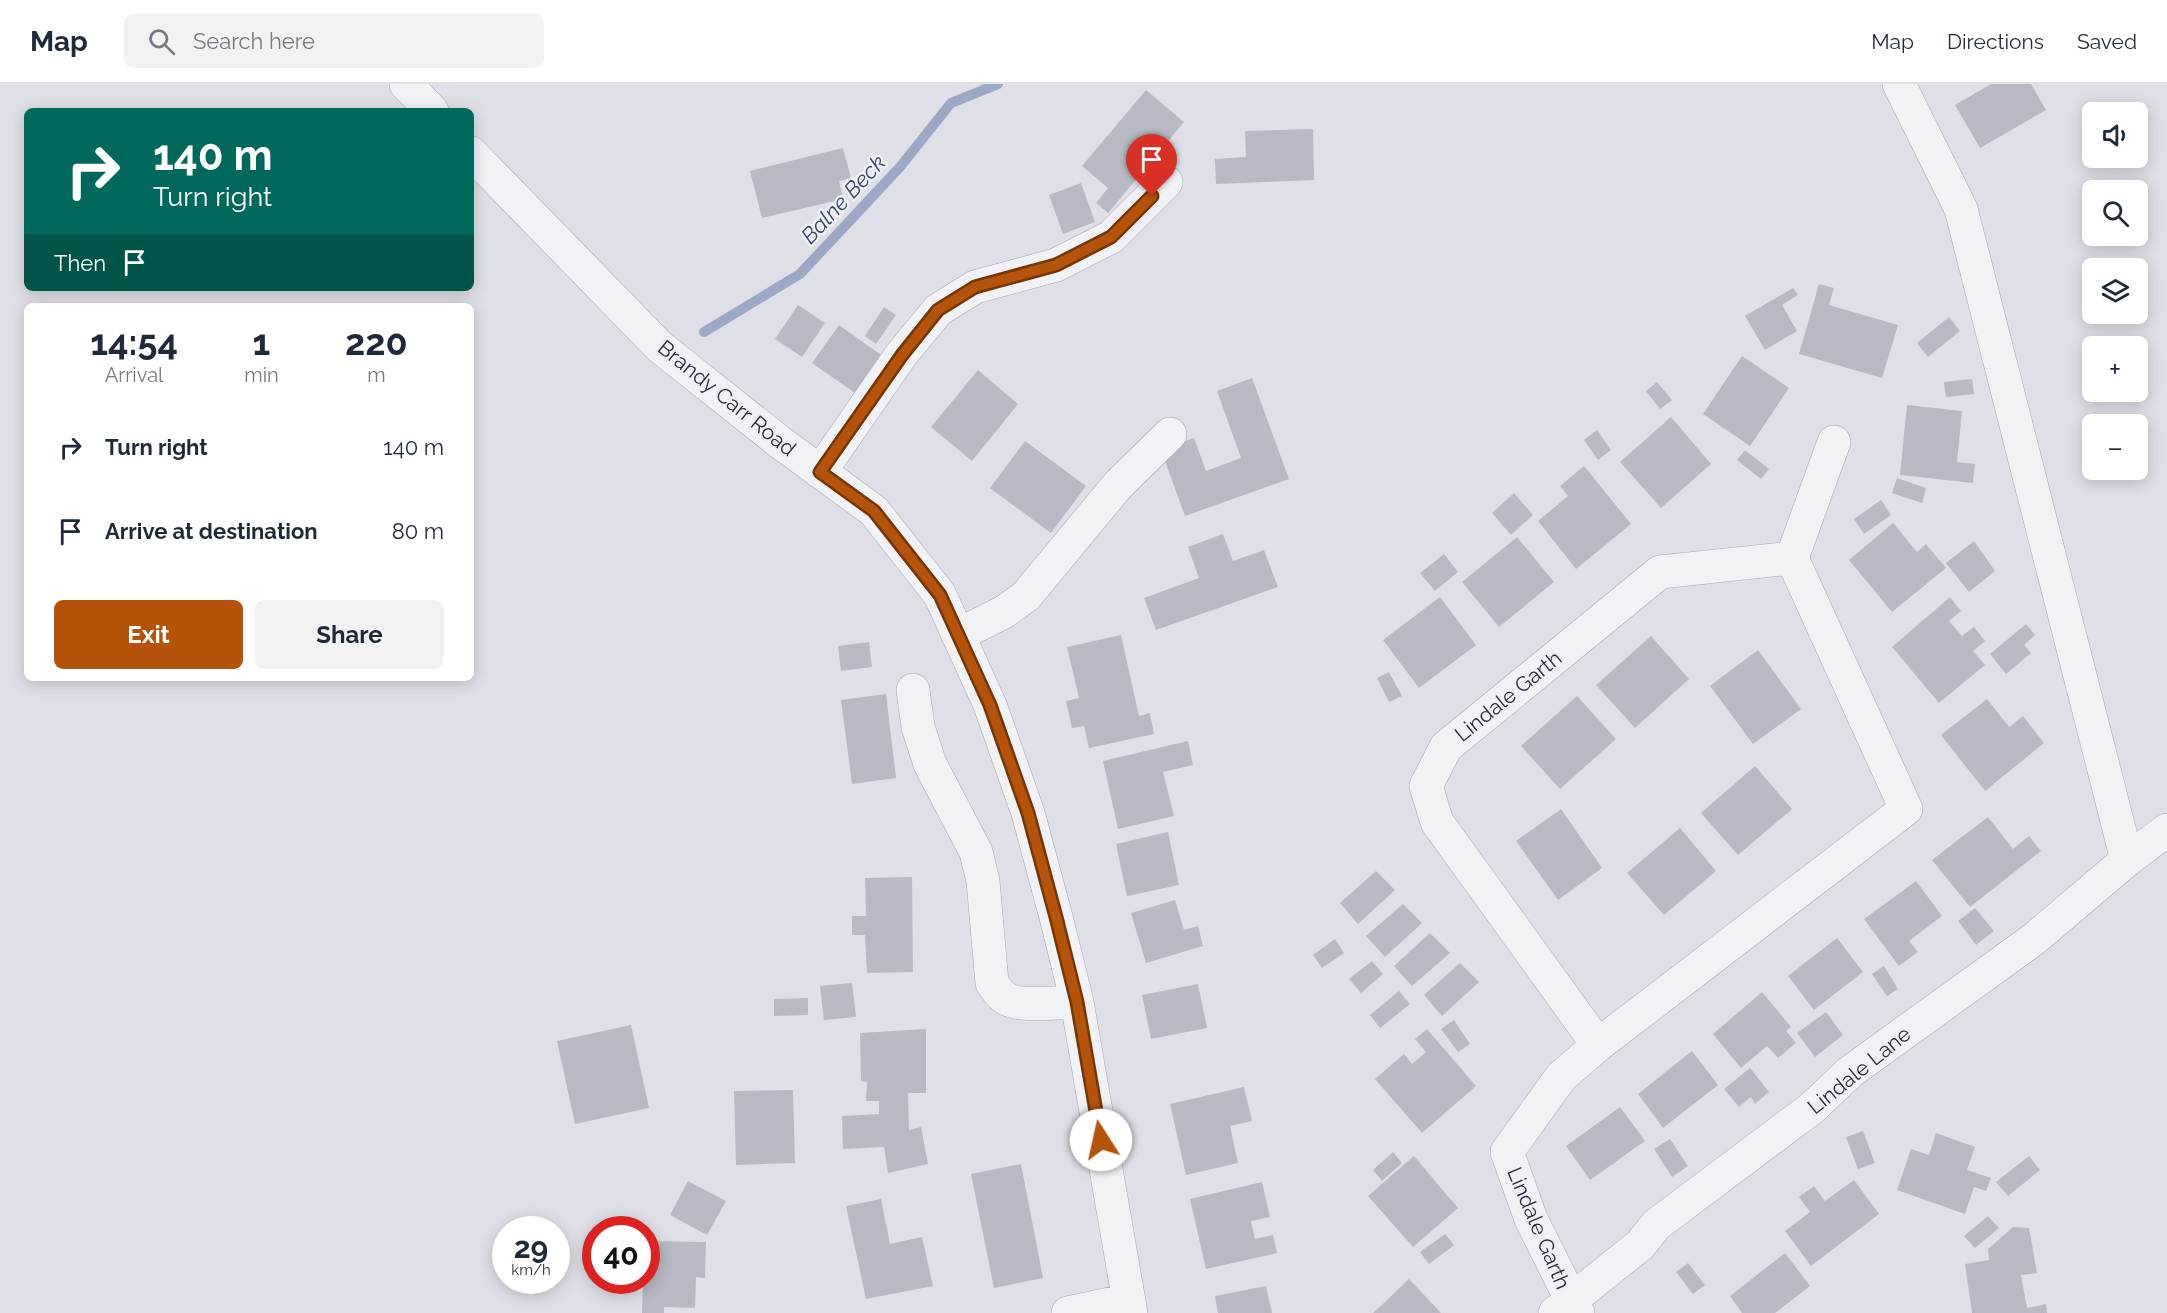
<!DOCTYPE html>
<html lang="en">
<head>
<meta charset="utf-8">
<style>
	body { margin:0; font-family:Raleway,sans-serif; background:#f2f2f3; color:#1f2937; height:100vh; display:flex; flex-direction:column; font-size:22px; white-space:nowrap }
	* { box-sizing:border-box; margin:0 }
	p { font-size:20px; color:#747a83 }
	.icon { flex:none; width:33px; height:33px; fill:none; stroke:currentColor; stroke-width:2; stroke-linecap:round; stroke-linejoin:round }
	.map { position:relative; flex:1; overflow:hidden }
	.details { position:absolute; left:24px; top:219px; width:450px; height:378px; display:flex; flex-direction:column; background:#fff; border-radius:9px; box-shadow:0 3px 15px #0003 }
	.details>* { flex:none }
	.banner { position:absolute; left:24px; top:24px; width:450px; height:183px; border-radius:9px; box-shadow:0 3px 15px #0003; background:#00695c; color:#fff; overflow:hidden }
	.tools { position:absolute; left:2082px; top:18px; display:grid; gap:12px }
	.tools a { display:grid; place-items:center; width:66px; height:66px; border-radius:9px; background:#fff; box-shadow:0 3px 15px #0003; font-size:30px }
	.speed { position:absolute; left:492px; top:1132px; display:flex; gap:12px; font-size:30px; font-weight:700; text-align:center }
	.speed>* { display:grid; place-content:center; width:78px; height:78px; border-radius:50%; background:#fff; box-shadow:0 3px 15px #0003; line-height:1 }
	.speed small { font-size:15px; font-weight:400 }
	.speed .limit { border:9px solid #d22; background:#fff; color:#111 }
	.pin { position:absolute; display:grid; place-items:center; width:51px; height:51px; color:#fff; margin:-62px -26px; border-radius:50% 50% 50% 0; rotate:-45deg; box-shadow:0 0 6px #0007 }
	.pin .icon { rotate:45deg }
	.me { position:absolute; width:66px; margin:-33px; rotate:350deg; stroke-linejoin:round; filter:drop-shadow(0 0 4px #0008) }
	.turn { display:flex; align-items:center; gap:21px; height:126px; padding:0 30px; font-size:27px }
	.turn .icon { width:78px; height:78px; stroke-width:2.5 }
	.turn b { display:block; font-size:42px; line-height:51px }
	.then { display:flex; align-items:center; height:57px; padding:0 30px; background:#0003; gap:12px; font-size:22px }
	.eta { display:flex; justify-content:space-evenly; align-items:center; height:102px; text-align:center }
	.eta b { font-size:36px; font-weight:700; line-height:42px }
	.cta { display:flex; gap:12px; margin-top:auto; padding:12px 30px }
	.cta a { flex:1; height:69px; border-radius:9px; background:#b45309; color:#fff; font-size:24px; font-weight:700; line-height:69px; text-align:center }
	.cta a+a { background:#f2f2f3; color:#1f2937 }
	ul { padding:0; list-style:none }
	li { display:flex; align-items:center; gap:18px; height:84px; padding:0 30px }
	li div { flex:1 }
	li b { display:block; font-size:22px }
	li em { font-style:normal }
	header { display:flex; align-items:center; gap:36px; box-sizing:border-box; height:84px; padding:0 30px; background:#fff; border-bottom:2px solid #e0e1e3 }
	header strong { font-size:28px }
	nav { display:flex; gap:33px; margin-inline-start:auto; font-size:21px }
	.search { width:420px; height:54px; background:#f2f2f3; display:flex; align-items:center; gap:15px; box-sizing:border-box; padding:0 21px; border-radius:9px; color:#747a83; font-size:22px }
	.map>svg:first-child { display:block }
</style>
</head>
<body>
<header>
<strong>Map</strong>
<div class="search"><svg class="icon" aria-label="search" viewBox="0 0 24 24"><circle cx="10" cy="10" r="6"/><path d="M15 15l6 6"/></svg>Search here</div>
<nav><a>Map</a><a>Directions</a><a>Saved</a></nav>
</header>
<div class="map">
<svg width="2167" height="1229" viewBox="0 0 2167 1229">
	<rect width="100%" height="100%" fill="#dfe0e7"/>
	<g fill="none" stroke-linecap="round" stroke-linejoin="round">
		<path stroke="#9da8c4" stroke-width="10" d="M 704,248 L 800,190 L 900,83 L 951,19 L 998,0"/>
	</g>
	<path fill="#b7b9c3" d="M 1991,0 L 2031,0 L 2046,26 L 1980,64 L 1955,21 Z
		M 1146,6 L 1184,38 L 1108,129 L 1096,119 L 1108,104 L 1082,82 Z
		M 1313,45 L 1314,96 L 1216,100 L 1215,75 L 1246,73 L 1245,47 Z
		M 843,64 L 851,94 L 839,97 L 843,115 L 762,134 L 750,87 Z
		M 1081,99 L 1095,138 L 1063,150 L 1049,111 Z
		M 1819,200 L 1834,204 L 1829,221 L 1898,241 L 1882,294 L 1799,270 Z
		M 1793,204 L 1798,211 L 1782,221 L 1797,247 L 1765,266 L 1745,232 Z
		M 798,221 L 825,239 L 802,273 L 775,255 Z
		M 884,223 L 896,231 L 876,260 L 865,252 Z
		M 1949,233 L 1960,247 L 1928,273 L 1917,259 Z
		M 839,241 L 881,271 L 855,309 L 812,279 Z
		M 1742,272 L 1789,304 L 1750,362 L 1703,330 Z
		M 978,286 L 1018,320 L 972,377 L 931,343 Z
		M 1252,294 L 1289,395 L 1185,432 L 1161,366 L 1194,354 L 1206,387 L 1241,374 L 1217,307 Z
		M 1972,295 L 1974,310 L 1946,313 L 1944,298 Z
		M 1657,298 L 1672,316 L 1660,325 L 1646,307 Z
		M 1907,321 L 1962,327 L 1957,378 L 1975,380 L 1973,399 L 1900,391 Z
		M 1671,333 L 1711,380 L 1661,424 L 1620,378 Z
		M 1597,346 L 1611,366 L 1598,376 L 1584,356 Z
		M 1025,357 L 1086,402 L 1051,449 L 990,404 Z
		M 1745,366 L 1769,385 L 1761,395 L 1737,376 Z
		M 1584,382 L 1631,440 L 1576,485 L 1538,437 L 1568,412 L 1560,402 Z
		M 1897,394 L 1926,404 L 1922,419 L 1892,409 Z
		M 1514,409 L 1533,431 L 1511,451 L 1492,429 Z
		M 1881,416 L 1891,431 L 1864,450 L 1854,435 Z
		M 1893,439 L 1917,468 L 1926,460 L 1946,484 L 1892,528 L 1849,476 Z
		M 1223,450 L 1233,477 L 1264,466 L 1278,503 L 1156,546 L 1144,514 L 1199,494 L 1188,463 Z
		M 1517,453 L 1554,498 L 1499,543 L 1462,498 Z
		M 1974,457 L 1995,487 L 1969,508 L 1946,479 Z
		M 1444,470 L 1458,488 L 1435,507 L 1420,489 Z
		M 1440,513 L 1476,561 L 1419,604 L 1383,556 Z
		M 1950,513 L 1961,527 L 1949,537 L 1962,552 L 1974,543 L 1985,557 L 1973,567 L 1985,581 L 1939,619 L 1892,563 Z
		M 2026,540 L 2035,551 L 2024,561 L 2031,569 L 2006,590 L 1990,570 Z
		M 1121,551 L 1139,632 L 1150,629 L 1154,650 L 1089,664 L 1084,642 L 1072,644 L 1066,617 L 1079,614 L 1067,563 Z
		M 1651,552 L 1689,595 L 1635,644 L 1596,601 Z
		M 869,558 L 872,583 L 841,587 L 838,562 Z
		M 1758,566 L 1801,625 L 1753,660 L 1710,602 Z
		M 1389,588 L 1402,612 L 1389,618 L 1377,594 Z
		M 886,610 L 896,694 L 852,700 L 841,616 Z
		M 1577,612 L 1616,655 L 1560,705 L 1521,662 Z
		M 1987,615 L 2009,643 L 2023,632 L 2044,659 L 1985,707 L 1941,651 Z
		M 1188,657 L 1193,681 L 1163,688 L 1174,732 L 1118,745 L 1103,677 Z
		M 1755,682 L 1792,725 L 1738,771 L 1701,729 Z
		M 1561,725 L 1602,784 L 1558,816 L 1516,757 Z
		M 1988,733 L 2013,765 L 2029,752 L 2041,767 L 1970,823 L 1932,776 Z
		M 1680,744 L 1716,787 L 1664,831 L 1627,789 Z
		M 1168,748 L 1179,801 L 1127,812 L 1116,760 Z
		M 1376,787 L 1395,806 L 1358,840 L 1340,819 Z
		M 912,793 L 913,888 L 867,889 L 865,851 L 852,851 L 852,832 L 866,832 L 865,794 Z
		M 1916,797 L 1942,832 L 1909,857 L 1918,868 L 1899,882 L 1864,835 Z
		M 1175,816 L 1184,846 L 1198,842 L 1203,862 L 1146,879 L 1131,829 Z
		M 1403,820 L 1422,839 L 1385,873 L 1366,852 Z
		M 1975,824 L 1994,847 L 1976,861 L 1958,837 Z
		M 1430,849 L 1450,869 L 1412,902 L 1394,882 Z
		M 1837,854 L 1863,888 L 1814,926 L 1788,892 Z
		M 1335,855 L 1344,869 L 1322,884 L 1313,871 Z
		M 1372,877 L 1383,890 L 1361,909 L 1349,895 Z
		M 1460,879 L 1479,898 L 1442,932 L 1424,911 Z
		M 1884,882 L 1898,905 L 1887,912 L 1872,890 Z
		M 852,899 L 856,933 L 824,936 L 820,902 Z
		M 1198,900 L 1207,944 L 1151,955 L 1142,911 Z
		M 1399,907 L 1410,920 L 1380,944 L 1370,931 Z
		M 1762,908 L 1791,943 L 1786,947 L 1796,959 L 1778,974 L 1767,962 L 1741,984 L 1713,950 Z
		M 808,914 L 808,931 L 774,932 L 774,915 Z
		M 1826,928 L 1843,951 L 1815,973 L 1797,949 Z
		M 1454,936 L 1470,960 L 1458,968 L 1441,945 Z
		M 631,941 L 649,1024 L 575,1040 L 557,957 Z
		M 926,945 L 926,1009 L 908,1009 L 909,1046 L 921,1043 L 928,1080 L 888,1089 L 884,1063 L 843,1065 L 842,1032 L 879,1030 L 879,1017 L 866,1017 L 867,998 L 861,997 L 860,949 Z
		M 1427,945 L 1476,1002 L 1422,1049 L 1375,995 L 1404,970 L 1412,980 L 1426,968 L 1415,955 Z
		M 1692,967 L 1718,1001 L 1663,1044 L 1638,1010 Z
		M 1750,984 L 1769,1008 L 1755,1020 L 1751,1013 L 1739,1023 L 1724,1005 Z
		M 1244,1003 L 1252,1037 L 1230,1042 L 1238,1079 L 1186,1091 L 1170,1020 Z
		M 793,1006 L 795,1079 L 736,1081 L 734,1007 Z
		M 1620,1023 L 1645,1057 L 1590,1096 L 1566,1062 Z
		M 1863,1047 L 1875,1079 L 1858,1085 L 1846,1053 Z
		M 1936,1049 L 1975,1063 L 1967,1086 L 1991,1094 L 1986,1107 L 1974,1103 L 1965,1130 L 1897,1106 L 1911,1065 L 1929,1071 Z
		M 1670,1055 L 1688,1082 L 1672,1093 L 1654,1065 Z
		M 1393,1068 L 1402,1079 L 1382,1097 L 1373,1086 Z
		M 1414,1072 L 1458,1124 L 1413,1163 L 1368,1112 Z
		M 2029,1072 L 2040,1086 L 2008,1112 L 1996,1098 Z
		M 1021,1080 L 1043,1194 L 994,1204 L 971,1090 Z
		M 1854,1096 L 1879,1130 L 1811,1182 L 1785,1147 L 1810,1128 L 1799,1113 L 1814,1102 L 1825,1117 Z
		M 688,1097 L 726,1117 L 707,1151 L 670,1131 Z
		M 1262,1098 L 1270,1133 L 1251,1137 L 1255,1155 L 1273,1151 L 1277,1169 L 1206,1185 L 1190,1115 Z
		M 881,1115 L 890,1160 L 922,1153 L 933,1202 L 866,1215 L 846,1122 Z
		M 1988,1132 L 1999,1144 L 1975,1164 L 1964,1152 Z
		M 2013,1143 L 2029,1144 L 2037,1189 L 2021,1191 L 2027,1224 L 2046,1220 L 2047,1229 L 1972,1229 L 1965,1180 L 1989,1176 L 1988,1165 Z
		M 1445,1150 L 1454,1161 L 1429,1180 L 1420,1168 Z
		M 646,1157 L 706,1158 L 705,1194 L 696,1193 L 695,1224 L 664,1223 L 664,1229 L 642,1229 L 643,1197 L 646,1197 Z
		M 1785,1169 L 1810,1202 L 1775,1229 L 1742,1229 L 1730,1212 Z
		M 1688,1179 L 1705,1201 L 1693,1210 L 1676,1188 Z
		M 1409,1195 L 1441,1229 L 1373,1229 L 1384,1219 Z
		M 1266,1202 L 1272,1229 L 1218,1229 L 1215,1212 Z"/>
	<g fill="none" stroke-linecap="round" stroke-linejoin="round">
		<g stroke="#a5a6b0" stroke-width="34">
			<path id="minor" d="M 406,0 L 432,27
				M 1899,0 L 1961,125 L 2127,776
				M 471,69 L 660,263 L 781,359 L 874,427 L 940,511 L 990,621 L 1028,729 L 1056,833 L 1077,918 L 1131,1229
				M 820,388 L 901,271 L 938,226 L 975,203 L 1056,181 L 1111,153 L 1166,98
				M 1792,474 L 1834,358
				M 958,551 L 1004,528 L 1026,512 L 1118,401 L 1170,350
				M 913,606 L 918,643 L 930,680 L 976,768 L 983,797 L 992,899 C 996,905 1001,913 1009,916 C 1024,923 1060,918 1077,918
				M 1068,1229 L 1129,1216
				M 1555,1229 L 1640,1161 L 1656,1141 L 1812,1024 L 1850,988 L 2034,855 L 2127,776 L 2167,746
				M 1578,1229 L 1531,1135 L 1507,1068 L 1561,993 L 1598,961 L 1906,725 L 1792,474 L 1660,488 L 1446,663 L 1426,702 L 1437,738 L 1598,961"/>
		</g>
		<use href="#minor" stroke="#f1f2f6" stroke-width="33"/>
	</g>
	<g fill="none" stroke-linecap="round" stroke-linejoin="round">
		<g stroke="#753606" stroke-width="15">
			<path id="route" d="M 1101,1056 L 1077,918 L 1056,833 L 1028,729 L 990,621 L 940,511 L 874,427 L 820,388 L 902,271 L 938,226 L 975,203 L 1056,181 L 1111,153 L 1152,112"/>
		</g>
		<use href="#route" stroke="#b45309" stroke-width="10"/>
	</g>
	<g text-anchor="middle" dominant-baseline="central" stroke-width="5" stroke-linejoin="round" paint-order="stroke">
		<g font-size="21" fill="#292c3c" stroke="#eef0f5">
			<text transform="translate(727 314) rotate(39)">Brandy Carr Road</text>
			<text transform="translate(1508 612) rotate(-39)">Lindale Garth</text>
			<text transform="translate(1859 986) rotate(-39)">Lindale Lane</text>
			<text transform="translate(1539 1144) rotate(67)">Lindale Garth</text>
		</g>
		<g font-size="22" font-style="italic" fill="#38446c" stroke="#eef0f5">
			<text transform="translate(843 115) rotate(-47)">Balne Beck</text>
		</g>
	</g>
</svg>
<div class="tools">
<a><svg class="icon" aria-label="sound" viewBox="0 0 24 24"><path d="M4 9h4l5-4v14l-5-4H4zM17 9q2 3 0 6"/></svg></a>
<a><svg class="icon" aria-label="search" viewBox="0 0 24 24"><circle cx="10" cy="10" r="6"/><path d="M15 15l6 6"/></svg></a>
<a><svg class="icon" aria-label="layers" viewBox="0 0 24 24"><path d="M12 4l9 5-9 5-9-5zM3 14l9 5 9-5"/></svg></a>
<a>+</a>
<a>−</a>
</div>
<div class="speed"><div>29<small>km/h</small></div><div class="limit">40</div></div>
<div class="pin" style="left:1152px;top:112px;background:#d93025"><svg class="icon" aria-label="arrive" viewBox="0 0 24 24"><path d="M6 21V4h12l-3 4 3 4H6"/></svg></div>
<svg class="me" style="left:1101px;top:1056px" viewBox="-20 -20 40 40"><circle r="19" fill="#fff"/><path d="M0-13L10 11 0 6-10 11z" fill="#b45309"/></svg>
<div class="banner">
<div class="turn"><svg class="icon" aria-label="right" viewBox="0 0 24 24"><path d="M7 20v-9h11M14 6l5 5-5 5"/></svg><div><b>140 m</b>Turn right</div></div>
<div class="then">Then<svg class="icon" aria-label="arrive" viewBox="0 0 24 24"><path d="M6 21V4h12l-3 4 3 4H6"/></svg></div>
</div>
<section class="details">
<div class="eta">
<div><b>14:54</b><p>Arrival</p></div>
<div><b>1</b><p>min</p></div>
<div><b>220</b><p>m</p></div>
</div>
<ul>
<li><svg class="icon" aria-label="right" viewBox="0 0 24 24"><path d="M7 20v-9h11M14 6l5 5-5 5"/></svg><div><b>Turn right</b></div><em>140 m</em></li>
<li><svg class="icon" aria-label="arrive" viewBox="0 0 24 24"><path d="M6 21V4h12l-3 4 3 4H6"/></svg><div><b>Arrive at destination</b></div><em>80 m</em></li>
</ul>
<div class="cta"><a>Exit</a><a>Share</a></div>
</section>
</div>
</body>
</html>
